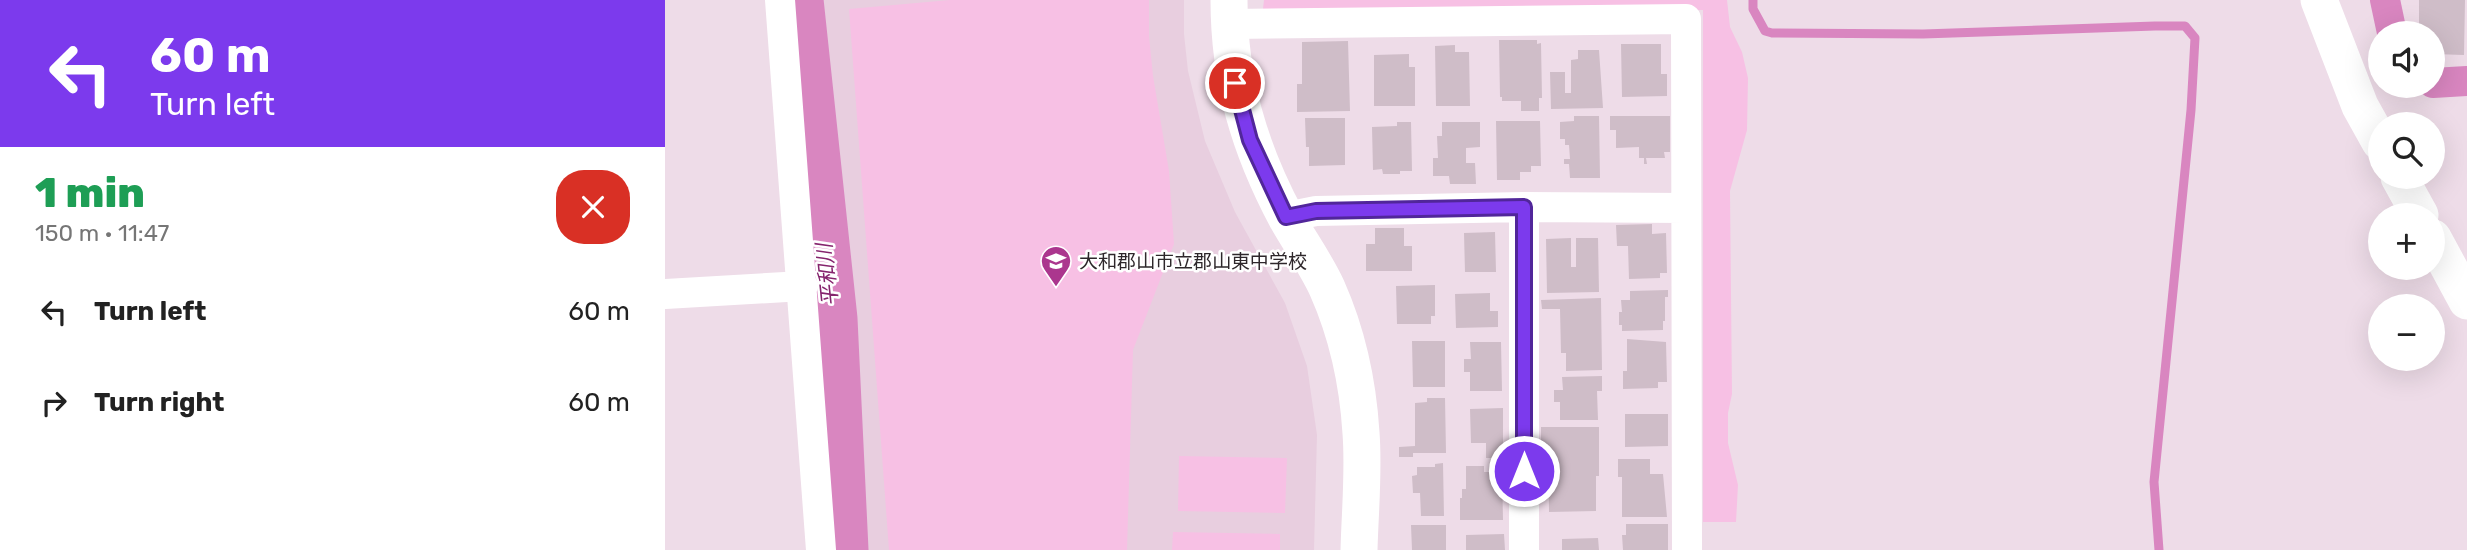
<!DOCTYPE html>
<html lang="en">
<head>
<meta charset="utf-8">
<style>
	body { margin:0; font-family:Rubik,"Noto Sans JP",sans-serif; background:#f2f2f2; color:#222; height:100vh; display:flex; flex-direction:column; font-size:26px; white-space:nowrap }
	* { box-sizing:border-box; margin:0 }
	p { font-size:23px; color:#767676 }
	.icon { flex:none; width:38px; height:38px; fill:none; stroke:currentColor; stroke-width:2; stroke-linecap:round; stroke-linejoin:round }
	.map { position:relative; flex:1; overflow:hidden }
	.side { display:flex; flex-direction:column; background:#fff; width:665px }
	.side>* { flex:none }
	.banner { background:#7c3aed; color:#fff; overflow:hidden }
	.tools { position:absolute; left:1703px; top:21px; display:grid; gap:14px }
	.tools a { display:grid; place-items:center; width:77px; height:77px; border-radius:50%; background:#fff; box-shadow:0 7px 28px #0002; font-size:35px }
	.pin { position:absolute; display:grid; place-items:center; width:60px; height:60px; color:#fff; margin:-30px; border:4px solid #fff; border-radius:50%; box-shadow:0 2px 7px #0007 }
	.me { position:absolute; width:77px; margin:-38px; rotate:0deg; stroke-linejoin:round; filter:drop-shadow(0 0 5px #0008) }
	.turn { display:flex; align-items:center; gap:24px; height:147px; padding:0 35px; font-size:32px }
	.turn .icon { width:91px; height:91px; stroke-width:2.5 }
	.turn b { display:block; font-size:49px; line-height:60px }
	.round { display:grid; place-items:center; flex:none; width:74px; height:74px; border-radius:28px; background:#f2f2f2 }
	.summary { display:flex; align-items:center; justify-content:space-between; height:119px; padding:0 35px }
	h1 { font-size:42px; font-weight:800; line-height:52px; color:#1e9e55 }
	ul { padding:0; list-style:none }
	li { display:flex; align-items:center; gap:21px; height:91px; padding:0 35px }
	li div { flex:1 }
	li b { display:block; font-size:26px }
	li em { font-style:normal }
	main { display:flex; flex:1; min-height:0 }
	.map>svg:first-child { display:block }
</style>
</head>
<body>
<main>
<section class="side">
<div class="banner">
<div class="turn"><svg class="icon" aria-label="left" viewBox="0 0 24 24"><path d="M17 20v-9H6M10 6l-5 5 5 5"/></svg><div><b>60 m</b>Turn left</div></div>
</div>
<div class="summary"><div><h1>1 min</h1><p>150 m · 11:47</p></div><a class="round" style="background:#d93025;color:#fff"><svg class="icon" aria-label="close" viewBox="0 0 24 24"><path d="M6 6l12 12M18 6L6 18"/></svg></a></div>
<ul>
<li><svg class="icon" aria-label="left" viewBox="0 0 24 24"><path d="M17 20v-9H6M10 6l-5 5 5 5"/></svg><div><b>Turn left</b></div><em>60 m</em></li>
<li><svg class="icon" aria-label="right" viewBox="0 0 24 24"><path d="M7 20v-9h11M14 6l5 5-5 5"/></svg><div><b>Turn right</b></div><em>60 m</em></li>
</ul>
</section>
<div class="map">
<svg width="1802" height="550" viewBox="0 0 1802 550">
	<rect width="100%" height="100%" fill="#eedce8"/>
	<path fill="#e8cedf" d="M 148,0 L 519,0 L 519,34 L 523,71 L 540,141 L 570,212 L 620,303 L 642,366 L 652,435 L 649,550 L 189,550 Z"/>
	<path fill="#f7c0e4" d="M 285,0 L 484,0 L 484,36 L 488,76 L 504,171 L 509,244 L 468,350 L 462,550 L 224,550 L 184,9 Z
		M 599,0 L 1062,0 L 1065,27 L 1077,52 L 1083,78 L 1082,130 L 1065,191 L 1067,394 L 1063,413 L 1063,443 L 1073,485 L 1071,522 L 1038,522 L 1038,10 L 598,9 Z
		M 514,456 L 622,458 L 620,513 L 513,511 Z
		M 508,532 L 615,534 L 615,550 L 507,550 Z"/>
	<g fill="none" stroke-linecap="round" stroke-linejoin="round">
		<path stroke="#d986c0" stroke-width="9" d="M 1088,0 L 1088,9 L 1100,31 L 1107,33 L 1258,34 L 1490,26 L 1520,26 L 1530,38 L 1526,110 L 1489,482 L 1494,550"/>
		<path stroke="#d986c0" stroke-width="30" d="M 1720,0 L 1727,33
			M 1768,83 L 1802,81"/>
		<path stroke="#d986c0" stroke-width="51" d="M 133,0 L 167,319 L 178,550"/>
	</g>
	<path fill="#cfbdc8" d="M 1754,0 L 1800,0 L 1799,55 L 1768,54 L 1768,33 L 1754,33 Z
		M 834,40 L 872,40 L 872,44 L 876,43 L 877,98 L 874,98 L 874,111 L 856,111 L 856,101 L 837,101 L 837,97 L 835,97 Z
		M 683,41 L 685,111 L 632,112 L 632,84 L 637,84 L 637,42 Z
		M 956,44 L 996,44 L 996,74 L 1002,74 L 1002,96 L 957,97 Z
		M 790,45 L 790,52 L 804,52 L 805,106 L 771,106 L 770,46 Z
		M 913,50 L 934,50 L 938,108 L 886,109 L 885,72 L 900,72 L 900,93 L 906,93 L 906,60 L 913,59 Z
		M 744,54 L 744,67 L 750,67 L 750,106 L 709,106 L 709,55 Z
		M 909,116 L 934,116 L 935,178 L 905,178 L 904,164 L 899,164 L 899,159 L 905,159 L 904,145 L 900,145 L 900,139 L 895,139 L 895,122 L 909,121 Z
		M 945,116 L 1005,116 L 1005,152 L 999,152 L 1000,158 L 981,158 L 982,164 L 979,164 L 979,158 L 974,158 L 974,147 L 951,148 L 951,130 L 945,130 Z
		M 640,118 L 680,118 L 680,165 L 644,166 L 644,147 L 641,147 Z
		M 831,121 L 875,121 L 876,166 L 866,166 L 866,172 L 855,172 L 855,180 L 832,180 Z
		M 732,122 L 746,122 L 747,171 L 735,171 L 735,174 L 718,174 L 717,169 L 708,170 L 707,127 L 732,126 Z
		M 777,122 L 815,122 L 815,147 L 801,148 L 801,163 L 810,163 L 811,184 L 785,184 L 784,176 L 768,176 L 768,158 L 773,158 L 772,136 L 777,136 Z
		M 987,224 L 987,234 L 1001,233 L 1002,273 L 995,273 L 995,278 L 964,279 L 963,246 L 952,246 L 951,225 Z
		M 710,228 L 739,228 L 739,246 L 747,246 L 747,271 L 701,271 L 701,244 L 710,244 Z
		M 830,232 L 831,272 L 800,272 L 799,233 Z
		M 906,238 L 906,267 L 911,267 L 911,238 L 933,238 L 934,292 L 882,293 L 881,239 Z
		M 770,285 L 770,316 L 766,316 L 766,324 L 732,324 L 731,286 Z
		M 1003,290 L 1003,297 L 1000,297 L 1000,321 L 998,321 L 998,330 L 957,331 L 957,325 L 954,325 L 954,312 L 957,312 L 956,300 L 965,300 L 965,291 Z
		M 825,293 L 825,311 L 833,311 L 833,327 L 791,328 L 790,294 Z
		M 936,298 L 937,370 L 901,371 L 901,353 L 896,353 L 895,309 L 877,309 L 876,300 Z
		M 962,339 L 1001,342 L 1002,382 L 993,382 L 993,388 L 958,389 L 958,371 L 962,371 Z
		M 747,341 L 780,341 L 780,387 L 748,387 Z
		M 805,342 L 836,342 L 837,391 L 805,391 L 805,372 L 799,372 L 799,359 L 806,359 Z
		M 937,376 L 937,391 L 932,391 L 933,420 L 895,420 L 895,402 L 889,402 L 889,390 L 898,390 L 897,377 Z
		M 762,398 L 780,398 L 781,453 L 748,453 L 748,457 L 734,457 L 734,447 L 750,446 L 750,403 L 762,402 Z
		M 838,408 L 838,445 L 842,445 L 843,458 L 821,458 L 821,443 L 806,443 L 805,409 Z
		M 960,414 L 1003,414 L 1003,446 L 960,447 Z
		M 876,427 L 934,427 L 934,476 L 931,476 L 931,511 L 884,512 L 883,444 L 876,444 Z
		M 953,459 L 985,459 L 985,474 L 998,474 L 1002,517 L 957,517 L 957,477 L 953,477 Z
		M 778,463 L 779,516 L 756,516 L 755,493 L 748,493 L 747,476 L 752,475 L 752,467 L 770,467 L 770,464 Z
		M 801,466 L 819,466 L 819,472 L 837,472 L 838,520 L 795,520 L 795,498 L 797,498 L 797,489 L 801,489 Z
		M 961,524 L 1003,524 L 1003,550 L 958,550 L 957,535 L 961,535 Z
		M 746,525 L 781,525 L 781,550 L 747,550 Z
		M 839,534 L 840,550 L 801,550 L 801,535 Z
		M 933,538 L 934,550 L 897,550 L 897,539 Z"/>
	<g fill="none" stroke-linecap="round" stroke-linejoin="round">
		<path stroke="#fff" stroke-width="30" d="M 115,0 L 156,550
			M 564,24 L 1021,19 L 1022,550
			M 621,217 L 651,211 L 859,207 L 1021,208
			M 0,294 L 138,286
			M 859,550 L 859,207"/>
		<path stroke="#fff" stroke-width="37" d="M 564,0 C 564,80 584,148 622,219 C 635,242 651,264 662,288 C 682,333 693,384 696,433 C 699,471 695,511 694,550
			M 1654,0 L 1695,106 L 1715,142
			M 1734,177 L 1755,215
			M 1768,238 L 1802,301"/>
	</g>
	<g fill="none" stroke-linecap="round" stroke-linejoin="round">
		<g stroke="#51269a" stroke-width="18">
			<path id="route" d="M 570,83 L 585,140 L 621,217 L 651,211 L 859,207 L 859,471"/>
		</g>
		<use href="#route" stroke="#7c3aed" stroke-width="12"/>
	</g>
	<defs>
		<g id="school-pin" transform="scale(1.575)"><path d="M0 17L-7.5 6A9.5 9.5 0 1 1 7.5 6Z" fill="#ab368e" stroke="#fff"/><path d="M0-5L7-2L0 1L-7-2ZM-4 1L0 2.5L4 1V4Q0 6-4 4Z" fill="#fff"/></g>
	</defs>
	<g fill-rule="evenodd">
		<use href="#school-pin" x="391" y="261"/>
	</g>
	<g text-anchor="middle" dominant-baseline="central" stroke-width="5" stroke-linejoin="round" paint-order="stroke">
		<g font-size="19" fill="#2e272b" stroke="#fff" text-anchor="start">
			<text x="414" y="261">大和郡山市立郡山東中学校</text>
		</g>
		<g font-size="21" font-style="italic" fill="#85246d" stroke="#fff">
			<text transform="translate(162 275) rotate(-96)">平和川</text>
		</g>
	</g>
</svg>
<div class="tools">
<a><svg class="icon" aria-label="sound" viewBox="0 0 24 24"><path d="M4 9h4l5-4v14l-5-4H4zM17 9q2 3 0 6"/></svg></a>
<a><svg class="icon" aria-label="search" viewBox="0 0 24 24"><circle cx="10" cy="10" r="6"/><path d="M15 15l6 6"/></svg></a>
<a>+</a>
<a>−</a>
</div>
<div class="pin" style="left:570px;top:83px;background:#d93025"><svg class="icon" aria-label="arrive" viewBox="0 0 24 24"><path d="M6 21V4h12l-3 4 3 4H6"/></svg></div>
<svg class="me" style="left:859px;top:471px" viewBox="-20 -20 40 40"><circle r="17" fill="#7c3aed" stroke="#fff" stroke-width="3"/><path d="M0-11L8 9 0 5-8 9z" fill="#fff"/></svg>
</div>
</main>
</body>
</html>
